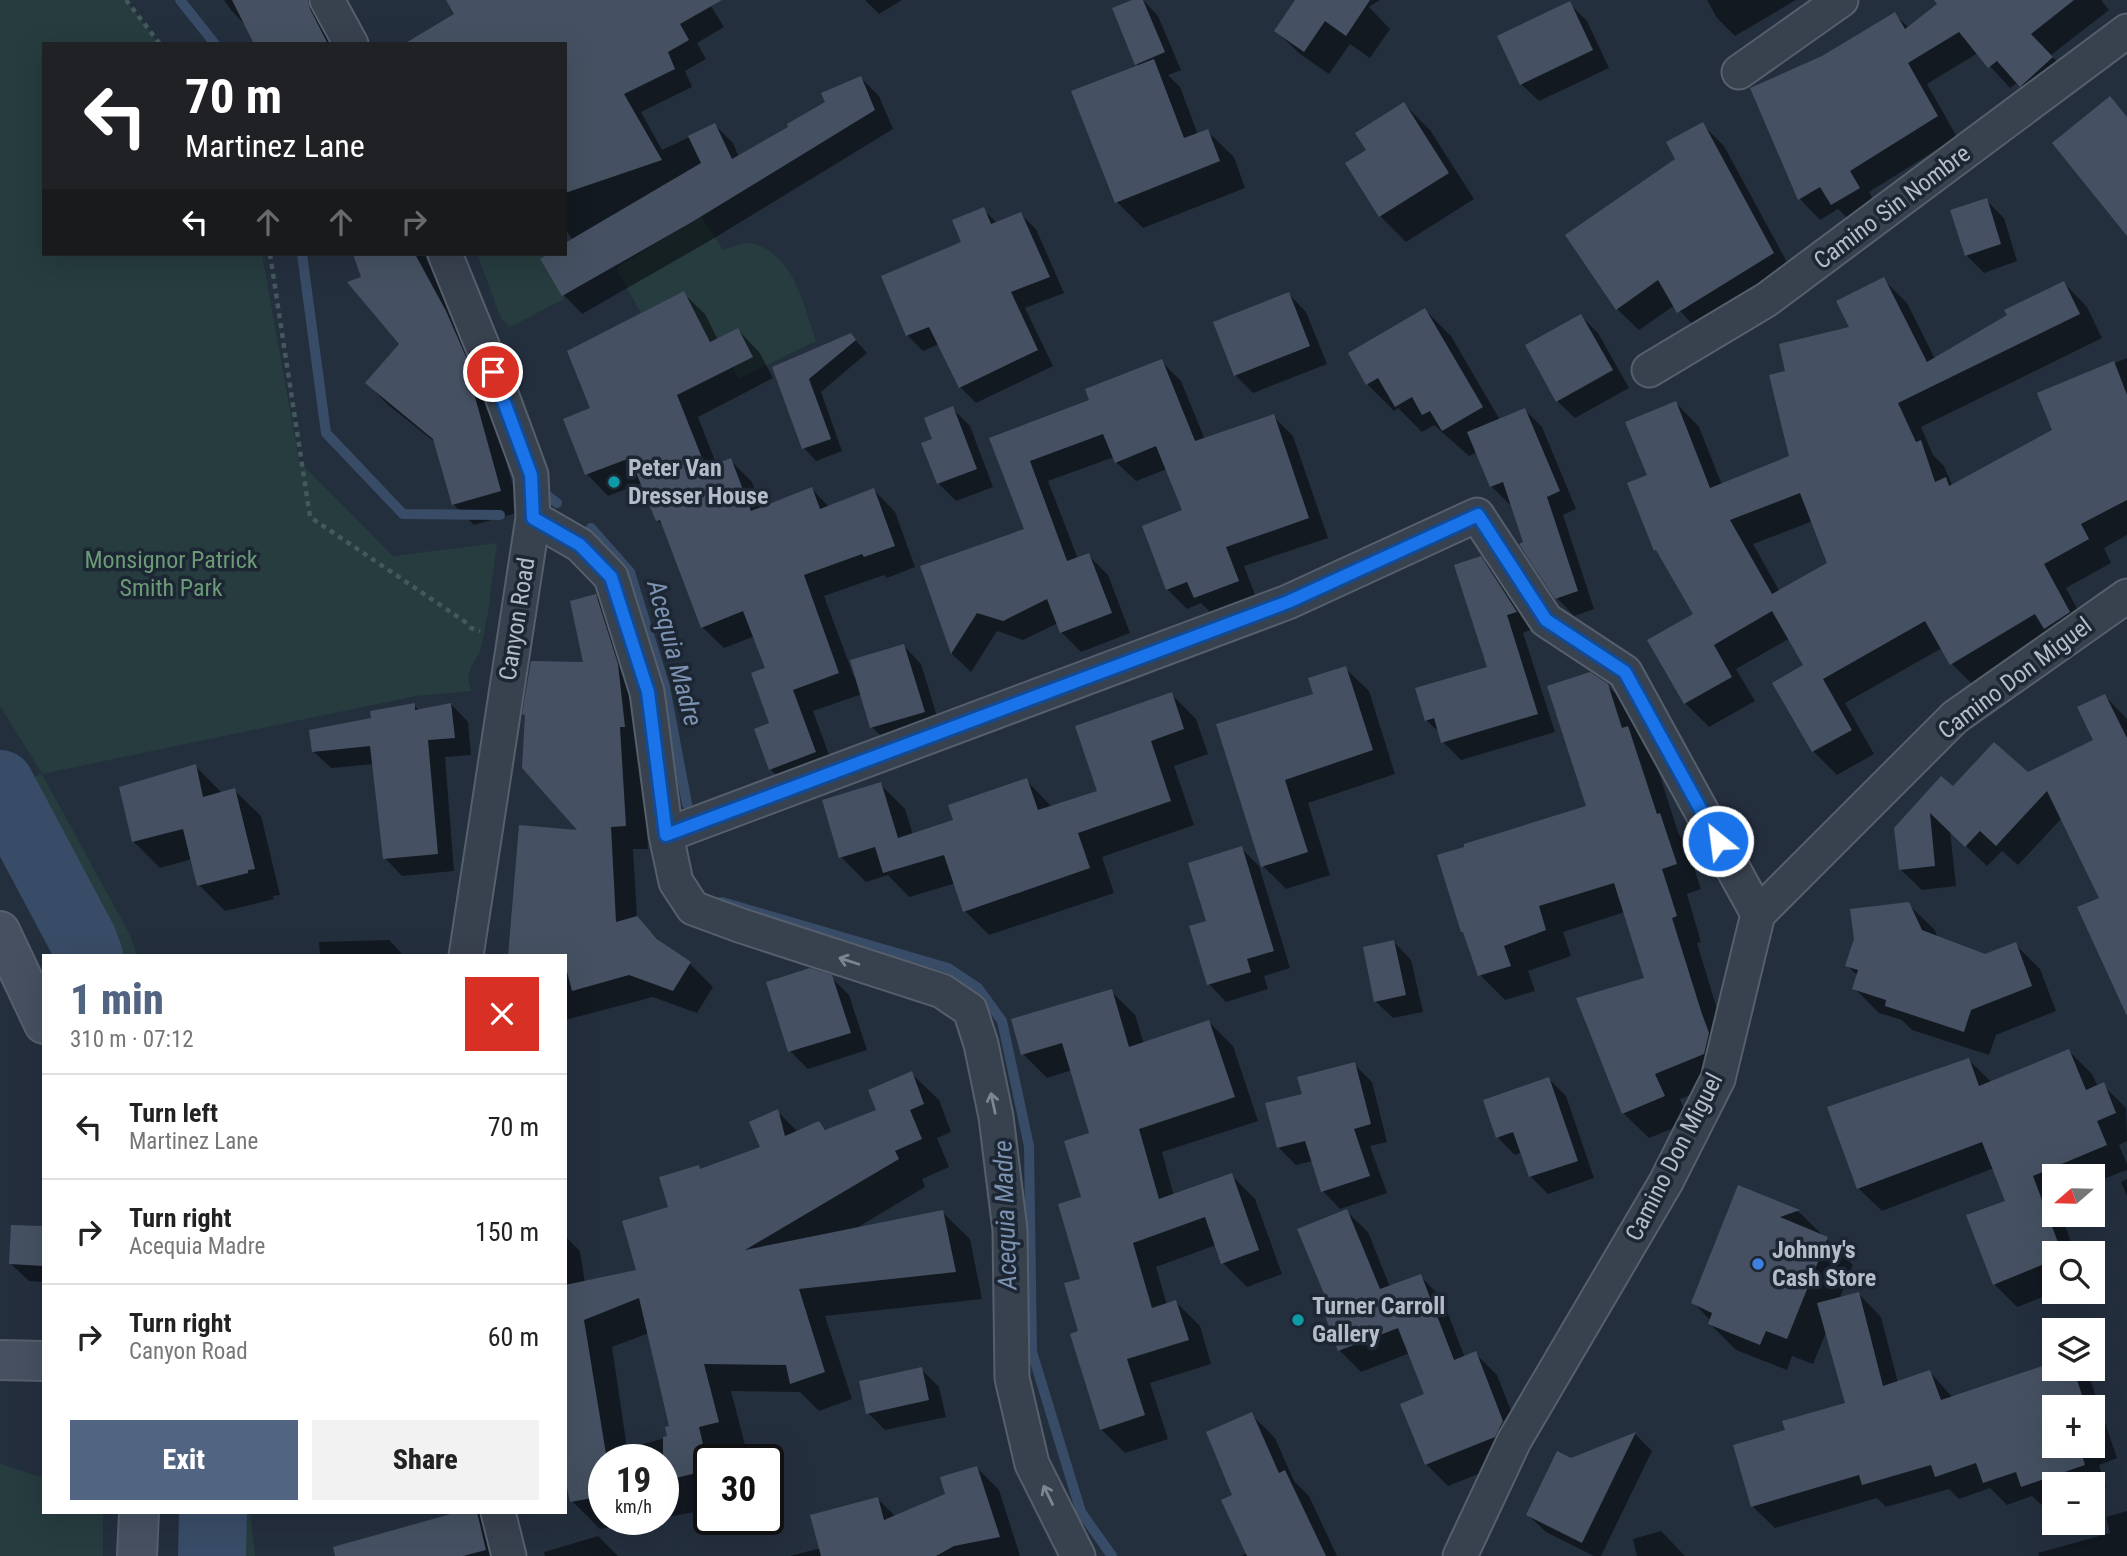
<!DOCTYPE html>
<html lang="en">
<head>
<meta charset="utf-8">
<style>
	body { margin:0; font-family:"Roboto Condensed",sans-serif; background:#f2f2f2; color:#222; height:100vh; display:flex; flex-direction:column; font-size:26px; white-space:nowrap }
	* { box-sizing:border-box; margin:0 }
	p { font-size:23px; color:#767676 }
	.icon { flex:none; width:38px; height:38px; fill:none; stroke:currentColor; stroke-width:2; stroke-linecap:round; stroke-linejoin:round }
	.map { position:relative; flex:1; overflow:hidden }
	.sheet { position:absolute; left:42px; top:954px; width:525px; height:560px; display:flex; flex-direction:column; background:#fff; border-radius:0px; box-shadow:0 7px 28px #0002 }
	.sheet>* { flex:none }
	.banner { position:absolute; left:42px; top:42px; width:525px; height:214px; border-radius:0px; box-shadow:0 7px 28px #0002; background:#202124; color:#fff; overflow:hidden }
	.needle { width:46px; rotate:250deg }
	.controls { position:absolute; left:2042px; top:1164px; display:grid; gap:14px }
	.controls a { display:grid; place-items:center; width:63px; height:63px; border-radius:0px; background:#fff; box-shadow:0 7px 28px #0002; font-size:35px }
	.speed { position:absolute; left:588px; top:1444px; display:flex; gap:14px; font-size:35px; font-weight:700; text-align:center }
	.speed>* { display:grid; place-content:center; width:91px; height:91px; border-radius:50%; background:#fff; box-shadow:0 7px 28px #0002; line-height:1 }
	.speed small { font-size:18px; font-weight:400 }
	.speed .limit { border:4px solid #111; border-radius:10px; background:#fff; color:#111 }
	.pin { position:absolute; display:grid; place-items:center; width:60px; height:60px; color:#fff; margin:-30px; border:4px solid #fff; border-radius:50%; box-shadow:0 2px 7px #0007 }
	.me { position:absolute; width:77px; margin:-38px; rotate:331deg; stroke-linejoin:round; filter:drop-shadow(0 0 5px #0008) }
	.turn { display:flex; align-items:center; gap:24px; height:147px; padding:0 28px; font-size:32px }
	.turn .icon { width:91px; height:91px; stroke-width:2.5 }
	.turn b { display:block; font-size:49px; line-height:60px }
	.lanes { display:flex; align-items:center; height:66px; padding:0 28px; background:#0003; justify-content:center; gap:35px; direction:ltr }
	.lanes .off { opacity:.35 }
	.round { display:grid; place-items:center; flex:none; width:74px; height:74px; border-radius:0px; background:#f2f2f2 }
	.head { display:flex; align-items:center; justify-content:space-between; height:119px; padding:0 28px }
	h1 { font-size:42px; font-weight:800; line-height:52px; color:#516482 }
	.button { display:flex; gap:14px; margin-top:auto; padding:14px 28px }
	.button a { flex:1; height:80px; border-radius:0px; background:#516482; color:#fff; font-size:28px; font-weight:800; line-height:80px; text-align:center }
	.button a+a { background:#f2f2f2; color:#222 }
	ul { padding:0; list-style:none }
	li { display:flex; align-items:center; gap:21px; height:105px; padding:0 28px; border-top:2px solid #e0e0e0 }
	li div { flex:1 }
	li b { display:block; font-size:26px }
	li em { font-style:normal }
	.map>svg:first-child { display:block }
</style>
</head>
<body>
<div class="map">
<svg width="2127" height="1556" viewBox="0 0 2127 1556">
	<rect width="100%" height="100%" fill="#242f3e"/>
	<path fill="#263c3f" d="M 0,0 L 126,0 L 159,44 L 44,44 L 44,254 L 262,254 L 299,461 L 393,556 L 497,543 L 488,613 L 480,652 L 472,665 L 468,677 L 471,691 L 416,696 L 42,774 L 130,935 L 137,955 L 66,955 L 0,809 L 0,796 L 42,773 L 0,706 Z
		M 701,216 L 723,250 C 731,248 742,242 750,243 C 793,251 804,306 816,341 L 738,379 L 733,367 L 752,356 L 738,328 L 710,342 L 684,291 L 641,313 L 616,268 Z
		M 477,254 L 548,254 L 540,259 L 564,299 L 510,327 L 501,318 Z
		M 0,1464 L 44,1478 L 44,1512 L 103,1512 L 103,1556 L 0,1556 Z
		M 185,1512 L 250,1512 L 255,1556 L 183,1556 Z"/>
	<path fill="#0007" fill-rule="evenodd" d="M 224,0 L 323,0 L 337,44 L 256,44 L 248,28 L 231,10 Z
		M 464,0 L 707,0 L 724,27 L 697,43 L 706,59 L 685,71 L 692,87 L 641,112 L 662,150 L 715,125 L 733,143 L 739,157 L 791,127 L 861,78 L 879,96 L 893,129 L 711,240 L 582,314 L 564,295 L 542,259 L 551,254 L 565,254 L 573,241 L 565,228 L 565,44 L 456,15 Z
		M 865,0 L 902,0 L 879,14 Z
		M 1136,0 L 1143,0 L 1158,16 L 1181,70 L 1168,75 L 1180,87 L 1198,135 L 1207,131 L 1234,157 L 1245,188 L 1143,228 L 1117,202 L 1139,67 L 1137,64 Z
		M 1297,0 L 1380,0 L 1369,7 L 1390,29 L 1370,58 L 1350,44 L 1329,74 L 1300,54 L 1276,31 Z
		M 1707,0 L 1796,0 L 1735,36 L 1717,18 Z
		M 1944,0 L 2101,0 L 2109,10 L 2051,55 L 2072,78 L 2042,106 L 2018,82 L 2010,88 L 1978,53 L 1927,84 L 1957,137 L 1869,192 L 1879,210 L 1854,225 L 1838,209 L 1820,220 L 1800,199 L 1752,89 L 1823,58 L 1894,14 L 1909,28 Z
		M 1570,4 L 1587,21 L 1609,68 L 1539,101 L 1521,84 Z
		M 1404,104 L 1430,130 L 1474,199 L 1406,242 L 1380,216 L 1368,151 Z
		M 1702,124 L 1724,146 L 1794,275 L 1700,333 L 1675,305 L 1639,330 L 1617,309 L 1677,160 Z
		M 1986,200 L 2004,218 L 2017,261 L 1984,273 L 1966,255 Z
		M 983,209 L 997,223 L 1020,214 L 1036,229 L 1064,293 L 1025,308 L 1053,366 L 976,403 L 960,387 L 939,344 L 923,351 L 907,335 Z
		M 355,254 L 424,254 L 466,333 L 486,388 L 520,512 L 474,525 L 453,504 L 436,443 L 387,404 L 367,383 L 401,344 L 363,278 Z
		M 1883,279 L 1907,303 L 1935,359 L 2064,283 L 2087,307 L 2102,338 L 1921,427 L 1933,455 L 1944,466 L 1953,487 L 2054,431 L 2039,394 L 2127,358 L 2127,535 L 2104,548 L 2111,563 L 2066,588 L 2092,637 L 1975,687 L 1951,663 L 1942,648 L 1845,703 L 1874,754 L 1837,775 L 1813,751 L 1805,666 L 1790,638 L 1736,669 L 1755,701 L 1709,727 L 1685,703 L 1650,641 L 1695,615 L 1662,556 L 1656,550 L 1649,476 L 1676,403 L 1699,427 L 1722,485 L 1791,458 L 1787,372 L 1852,328 ZM 1813,521 L 1829,564 L 1780,592 L 1753,544 Z
		M 683,293 L 705,314 L 718,340 L 738,330 L 759,352 L 773,378 L 698,417 L 717,466 L 730,460 L 752,482 L 762,508 L 812,489 L 829,507 L 874,490 L 895,512 L 915,567 L 887,578 L 884,575 L 824,596 L 854,677 L 904,646 L 921,664 L 941,729 L 890,745 L 872,727 L 862,694 L 813,711 L 836,774 L 792,791 L 770,769 L 771,724 L 767,669 L 755,636 L 724,648 L 702,627 L 665,527 L 658,520 L 642,483 L 608,496 L 587,474 L 565,420 L 593,409 Z
		M 1289,294 L 1306,312 L 1327,364 L 1253,393 L 1235,375 Z
		M 1425,310 L 1451,336 L 1500,420 L 1525,410 L 1542,427 L 1576,509 L 1563,515 L 1594,609 L 1574,616 L 1557,598 L 1525,544 L 1511,503 L 1509,504 L 1491,486 L 1477,452 L 1469,456 L 1434,425 L 1422,432 L 1398,408 L 1394,411 L 1367,384 L 1350,354 Z
		M 1581,316 L 1598,333 L 1629,388 L 1575,418 L 1557,401 Z
		M 851,335 L 867,353 L 821,392 L 842,451 L 816,461 L 804,448 L 775,368 Z
		M 1161,361 L 1181,381 L 1205,440 L 1273,416 L 1293,436 L 1328,538 L 1244,566 L 1257,600 L 1215,617 L 1201,603 L 1187,609 L 1167,589 L 1184,511 L 1167,469 L 1136,481 L 1116,462 L 1114,457 L 1048,481 L 1078,559 L 1088,555 L 1108,575 L 1130,633 L 1081,652 L 1061,632 L 1058,623 L 1023,640 L 997,631 L 971,672 L 952,654 L 922,567 L 1026,530 L 991,439 L 1092,401 Z
		M 953,409 L 970,426 L 993,487 L 956,501 L 938,483 L 934,440 Z
		M 1481,558 L 1498,576 L 1533,629 L 1523,633 L 1555,732 L 1461,760 L 1443,742 L 1441,734 L 1426,720 L 1489,668 Z
		M 596,596 L 619,619 L 643,750 L 648,849 L 633,849 L 637,918 L 660,941 L 690,964 L 713,987 L 697,1013 L 653,997 L 565,1020 L 565,956 L 581,832 L 585,663 Z
		M 1345,668 L 1369,691 L 1395,774 L 1308,803 L 1330,875 L 1286,889 L 1263,866 L 1219,725 L 1315,695 Z
		M 1607,685 L 1633,711 L 1643,744 L 1653,754 L 1679,835 L 1685,841 L 1701,889 L 1687,894 L 1701,942 L 1697,943 L 1726,1039 L 1729,1080 L 1680,1099 L 1689,1122 L 1649,1138 L 1623,1113 L 1646,979 L 1625,912 L 1563,932 L 1571,956 L 1528,971 L 1535,991 L 1505,1000 L 1480,975 L 1588,807 Z
		M 1171,694 L 1196,719 L 1208,754 L 1174,766 L 1194,825 L 1102,857 L 1114,893 L 989,935 L 965,911 L 956,883 L 909,897 L 888,875 L 866,882 L 841,857 L 880,784 L 905,809 L 913,835 L 955,821 L 1026,780 L 1052,807 L 1099,792 Z
		M 2105,696 L 2127,719 L 2127,990 L 2101,898 L 2062,818 L 2018,865 L 2002,851 L 1987,866 L 1950,831 L 1956,886 L 1922,890 L 1900,869 L 1896,828 L 1953,789 L 2028,774 L 2095,741 Z
		M 451,704 L 468,722 L 471,755 L 445,757 L 454,871 L 402,876 L 385,858 L 374,764 L 331,768 L 313,751 L 373,719 L 414,705 L 420,711 Z
		M 195,766 L 222,793 L 234,790 L 261,816 L 280,895 L 273,896 L 274,899 L 225,911 L 199,885 L 192,859 L 160,868 L 133,841 Z
		M 1241,848 L 1259,866 L 1290,968 L 1264,976 L 1268,989 L 1226,1002 L 1209,984 L 1191,927 L 1208,922 Z
		M 1908,904 L 1934,929 L 1938,937 L 1985,956 L 2015,944 L 2040,969 L 2056,1011 L 1996,1035 L 1989,1055 L 1912,1030 L 1902,1020 L 1879,1013 L 1854,988 L 1858,976 L 1847,965 Z
		M 389,940 L 404,956 L 320,956 L 319,942 Z
		M 1394,942 L 1411,960 L 1423,1012 L 1393,1018 L 1375,1001 Z
		M 831,977 L 849,995 L 867,1050 L 808,1069 L 790,1051 Z
		M 1111,991 L 1135,1015 L 1144,1044 L 1209,1022 L 1233,1046 L 1258,1121 L 1162,1152 L 1174,1196 L 1231,1175 L 1255,1199 L 1282,1274 L 1247,1287 L 1223,1263 L 1216,1245 L 1156,1267 L 1167,1305 L 1176,1302 L 1200,1326 L 1211,1364 L 1150,1383 L 1168,1439 L 1125,1453 L 1101,1429 L 1080,1333 L 1083,1199 L 1091,1135 L 1072,1070 L 1047,1078 L 1023,1054 Z
		M 2069,1051 L 2092,1074 L 2098,1087 L 2103,1085 L 2126,1108 L 2127,1141 L 2119,1145 L 2127,1164 L 2127,1170 L 2093,1183 L 2093,1176 L 2054,1176 L 2054,1214 L 2061,1214 L 2075,1253 L 2054,1253 L 2054,1292 L 2056,1292 L 2017,1307 L 1994,1284 L 2008,1202 L 1994,1168 L 1882,1211 L 1858,1188 L 1969,1060 L 1992,1083 Z
		M 1354,1064 L 1372,1082 L 1387,1142 L 1370,1146 L 1387,1193 L 1340,1209 L 1323,1191 L 1313,1161 L 1296,1165 L 1278,1147 L 1304,1095 Z
		M 911,1073 L 939,1100 L 951,1132 L 937,1138 L 949,1167 L 922,1179 L 925,1187 L 855,1229 L 942,1212 L 970,1239 L 982,1299 L 825,1316 L 852,1399 L 819,1411 L 800,1392 L 731,1391 L 746,1449 L 726,1454 L 727,1460 L 709,1460 L 709,1504 L 699,1506 L 700,1511 L 663,1518 L 663,1460 L 604,1460 L 604,1519 L 655,1519 L 600,1529 L 572,1501 L 569,1486 L 565,1487 L 565,1236 L 580,1251 L 585,1283 L 638,1271 L 670,1209 L 679,1179 L 763,1148 L 777,1111 L 798,1132 L 819,1123 L 827,1131 L 878,1111 ZM 649,1333 L 671,1428 L 670,1437 L 627,1448 L 612,1347 Z
		M 1549,1079 L 1566,1096 L 1594,1178 L 1548,1194 L 1530,1176 L 1522,1152 L 1515,1155 L 1497,1137 Z
		M 2127,1179 L 2127,1196 L 2121,1182 Z
		M 1739,1187 L 1799,1212 L 1853,1265 L 1839,1300 L 1859,1294 L 1881,1317 L 1898,1383 L 1930,1372 L 1953,1398 L 2054,1364 L 2054,1368 L 2078,1368 L 2091,1382 L 2117,1458 L 2099,1465 L 2106,1487 L 2093,1492 L 2093,1484 L 2054,1484 L 2054,1505 L 2045,1508 L 2032,1496 L 2007,1505 L 1990,1488 L 1959,1499 L 1949,1489 L 1886,1507 L 1877,1498 L 1775,1528 L 1752,1506 L 1787,1431 L 1847,1404 L 1827,1330 L 1813,1364 L 1792,1356 L 1787,1370 L 1736,1350 L 1710,1324 L 1711,1321 L 1693,1302 ZM 2054,1407 L 2093,1407 L 2093,1446 L 2054,1446 Z
		M 1346,1211 L 1368,1232 L 1390,1287 L 1420,1276 L 1442,1298 L 1465,1358 L 1475,1353 L 1497,1375 L 1524,1444 L 1516,1459 L 1448,1486 L 1426,1464 L 1427,1395 L 1410,1353 L 1361,1372 L 1339,1350 L 1332,1309 Z
		M 44,1228 L 44,1282 L 29,1281 L 11,1264 Z
		M 921,1369 L 939,1387 L 946,1417 L 885,1430 L 868,1413 Z
		M 1251,1414 L 1275,1438 L 1294,1481 L 1309,1496 L 1337,1556 L 1241,1556 L 1247,1553 L 1234,1496 Z
		M 1635,1434 L 1652,1451 L 1601,1556 L 1594,1556 L 1546,1532 L 1528,1515 L 1571,1459 Z
		M 977,1468 L 999,1490 L 1020,1556 L 790,1556 L 821,1548 L 878,1499 L 896,1517 L 947,1495 Z
		M 2127,1511 L 2127,1556 L 2039,1556 L 2038,1553 L 2110,1533 L 2106,1517 Z
		M 464,1512 L 478,1512 L 495,1529 L 501,1556 L 383,1556 Z
		M 1661,1531 L 1684,1555 L 1685,1556 L 1637,1556 L 1633,1539 Z
		M 598,1536 L 618,1556 L 545,1556 L 544,1552 Z"/>
	<g fill="none" stroke-linecap="round" stroke-linejoin="round">
		<path stroke="#394c67" stroke-width="10" d="M 180,0 L 215,44
			M 302,254 L 326,433 L 403,514 L 500,515
			M 545,494 L 557,503
			M 591,528 L 630,572 L 665,687 L 687,804
			M 722,902 L 948,968 L 978,988 L 1002,1021 L 1029,1146 L 1032,1352 L 1081,1512 L 1112,1556"/>
		<path stroke="#394c67" stroke-width="68" d="M 0,784 L 83,940 L 89,956
			M 212,1556 L 213,1512"/>
	</g>
	<path fill="#455162" fill-rule="evenodd" d="M 232,0 L 308,0 L 310,9 L 328,44 L 254,44 Z
		M 446,0 L 722,0 L 680,24 L 689,40 L 668,52 L 675,69 L 624,94 L 662,160 L 565,193 L 565,44 L 404,44 L 454,14 Z
		M 1132,0 L 1143,0 L 1165,52 L 1135,65 L 1112,8 Z
		M 1295,0 L 1370,0 L 1346,36 L 1325,21 L 1304,52 L 1274,31 Z
		M 1934,0 L 2074,0 L 2031,34 L 2053,57 L 2020,87 L 1997,61 L 1988,68 L 1959,32 L 1908,63 L 1938,116 L 1850,171 L 1860,188 L 1831,205 L 1820,187 L 1798,200 L 1750,88 L 1822,56 L 1895,12 L 1905,29 L 1937,4 Z
		M 1570,1 L 1593,50 L 1520,85 L 1497,36 Z
		M 1154,59 L 1184,138 L 1208,129 L 1220,161 L 1115,203 L 1071,91 Z
		M 861,76 L 875,110 L 692,222 L 562,296 L 540,259 L 548,254 L 565,254 L 565,243 L 701,163 L 688,136 L 715,123 L 732,159 L 788,127 L 787,124 L 825,102 L 821,93 Z
		M 2110,96 L 2127,117 L 2127,236 L 2052,143 Z
		M 1404,102 L 1449,173 L 1379,217 L 1345,163 L 1366,150 L 1355,133 Z
		M 1703,122 L 1774,253 L 1677,313 L 1658,280 L 1616,310 L 1565,235 L 1675,159 L 1666,142 Z
		M 1987,198 L 2001,244 L 1965,256 L 1950,210 Z
		M 984,207 L 991,224 L 1021,212 L 1050,277 L 1011,292 L 1038,350 L 959,388 L 929,327 L 906,336 L 881,276 L 961,242 L 952,220 Z
		M 353,254 L 415,254 L 446,311 L 470,366 L 467,368 L 501,491 L 452,505 L 433,439 L 365,383 L 399,344 L 347,282 L 361,277 Z
		M 1884,277 L 1927,362 L 2007,315 L 2004,310 L 2064,281 L 2080,314 L 1898,403 L 1916,442 L 1921,440 L 1935,482 L 1946,477 L 1949,486 L 2052,430 L 2037,393 L 2114,361 L 2127,395 L 2127,500 L 2081,524 L 2089,539 L 2044,564 L 2070,612 L 2044,629 L 2035,614 L 1950,665 L 1925,621 L 1823,679 L 1852,730 L 1812,752 L 1772,683 L 1803,665 L 1772,611 L 1714,645 L 1732,677 L 1684,704 L 1647,640 L 1693,614 L 1656,550 L 1654,551 L 1627,483 L 1647,475 L 1625,422 L 1676,401 L 1710,488 L 1789,456 L 1769,375 L 1785,371 L 1779,344 L 1849,327 L 1836,301 ZM 1800,493 L 1827,563 L 1772,594 L 1730,520 Z
		M 684,291 L 710,342 L 738,328 L 753,357 L 677,395 L 706,468 L 731,458 L 751,511 L 812,487 L 820,509 L 874,488 L 895,546 L 864,557 L 862,554 L 804,575 L 839,673 L 793,690 L 816,752 L 769,770 L 754,729 L 769,723 L 751,673 L 765,668 L 743,611 L 701,628 L 660,520 L 656,521 L 630,458 L 585,475 L 563,419 L 590,408 L 567,351 Z
		M 1289,292 L 1310,346 L 1234,376 L 1213,322 Z
		M 1425,308 L 1483,407 L 1442,431 L 1430,411 L 1422,415 L 1412,397 L 1395,407 L 1378,378 L 1366,385 L 1348,353 Z
		M 1581,314 L 1613,370 L 1556,402 L 1525,345 Z
		M 851,333 L 856,340 L 809,379 L 831,439 L 802,449 L 772,367 Z
		M 1162,359 L 1195,441 L 1274,414 L 1309,518 L 1226,547 L 1239,581 L 1194,598 L 1187,582 L 1166,590 L 1142,526 L 1182,510 L 1156,446 L 1115,463 L 1103,434 L 1030,461 L 1067,561 L 1089,553 L 1112,613 L 1060,633 L 1047,599 L 1003,621 L 977,613 L 951,654 L 920,566 L 1024,529 L 989,438 L 1089,400 L 1085,389 Z
		M 953,406 L 977,469 L 937,484 L 921,443 L 932,439 L 924,418 Z
		M 1525,408 L 1560,491 L 1547,497 L 1578,591 L 1555,599 L 1519,544 L 1523,542 L 1503,482 L 1490,487 L 1467,432 Z
		M 1481,556 L 1517,612 L 1507,615 L 1538,714 L 1441,743 L 1434,718 L 1425,721 L 1415,688 L 1487,667 L 1454,565 Z
		M 596,594 L 618,664 L 625,727 L 620,727 L 626,826 L 611,827 L 616,922 L 637,916 L 657,939 L 691,962 L 673,991 L 629,975 L 572,991 L 565,964 L 565,956 L 508,956 L 519,825 L 577,830 L 522,768 L 525,715 L 522,714 L 531,661 L 583,662 L 570,601 Z
		M 904,644 L 925,712 L 870,728 L 850,660 Z
		M 1346,666 L 1373,750 L 1285,780 L 1308,852 L 1261,867 L 1216,724 L 1313,694 L 1308,678 Z
		M 1590,672 L 1608,684 L 1622,728 L 1628,726 L 1657,814 L 1660,813 L 1677,864 L 1662,869 L 1677,916 L 1672,918 L 1701,1011 L 1709,1033 L 1704,1054 L 1655,1074 L 1665,1096 L 1622,1114 L 1576,998 L 1644,978 L 1614,883 L 1539,906 L 1546,930 L 1504,946 L 1511,966 L 1478,976 L 1463,932 L 1461,932 L 1437,855 L 1464,847 L 1464,844 L 1586,806 L 1547,686 Z
		M 1172,692 L 1184,729 L 1151,741 L 1171,801 L 1078,833 L 1090,868 L 963,912 L 944,855 L 883,873 L 875,847 L 839,858 L 822,800 L 881,782 L 898,838 L 953,820 L 948,805 L 1027,778 L 1038,810 L 1097,791 L 1075,726 Z
		M 2105,694 L 2127,738 L 2127,1016 L 2077,907 L 2099,898 L 2047,791 L 1996,846 L 1980,831 L 1965,847 L 1930,813 L 1935,866 L 1899,870 L 1894,828 L 1941,776 L 1953,786 L 1994,742 L 2028,772 L 2093,740 L 2077,707 Z
		M 415,703 L 415,710 L 451,703 L 455,738 L 428,740 L 438,854 L 383,859 L 370,746 L 312,752 L 309,730 L 371,718 L 370,711 Z
		M 196,764 L 203,797 L 235,788 L 255,869 L 248,870 L 248,873 L 197,886 L 183,829 L 132,842 L 119,787 Z
		M 1242,846 L 1274,951 L 1247,959 L 1251,972 L 1207,985 L 1189,926 L 1206,921 L 1188,863 Z
		M 1909,902 L 1922,930 L 1985,954 L 2016,942 L 2032,986 L 1971,1010 L 1964,1032 L 1885,1006 L 1886,1000 L 1852,989 L 1858,970 L 1845,966 L 1854,939 L 1850,909 Z
		M 1394,940 L 1406,995 L 1374,1002 L 1363,947 Z
		M 810,968 L 832,975 L 851,1033 L 788,1052 L 766,982 Z
		M 1112,989 L 1129,1047 L 1209,1020 L 1235,1097 L 1139,1129 L 1159,1199 L 1232,1173 L 1259,1250 L 1221,1264 L 1205,1217 L 1133,1243 L 1152,1308 L 1176,1300 L 1189,1340 L 1127,1359 L 1145,1415 L 1100,1430 L 1070,1334 L 1078,1331 L 1064,1283 L 1080,1279 L 1058,1204 L 1081,1197 L 1064,1141 L 1089,1133 L 1062,1043 L 1021,1055 L 1011,1019 Z
		M 2069,1049 L 2086,1090 L 2104,1082 L 2116,1113 L 2097,1121 L 2107,1145 L 2033,1176 L 2062,1253 L 2054,1253 L 2054,1260 L 1993,1285 L 1966,1215 L 2005,1201 L 1982,1142 L 1857,1189 L 1827,1107 L 1969,1058 L 1979,1086 Z
		M 1355,1062 L 1371,1124 L 1354,1129 L 1370,1176 L 1321,1192 L 1305,1141 L 1277,1148 L 1265,1103 L 1302,1094 L 1297,1077 Z
		M 912,1071 L 924,1104 L 910,1110 L 922,1139 L 895,1151 L 899,1159 L 745,1250 L 943,1210 L 956,1272 L 799,1289 L 825,1372 L 790,1384 L 786,1365 L 704,1364 L 719,1422 L 699,1427 L 709,1470 L 663,1481 L 663,1437 L 667,1436 L 665,1427 L 669,1426 L 639,1298 L 584,1320 L 607,1460 L 604,1460 L 604,1496 L 570,1502 L 565,1479 L 565,1285 L 636,1270 L 622,1221 L 668,1207 L 659,1177 L 699,1165 L 700,1169 L 760,1147 L 749,1122 L 778,1109 L 785,1136 L 819,1121 L 825,1130 L 876,1110 L 868,1090 Z
		M 1549,1077 L 1578,1161 L 1529,1177 L 1513,1132 L 1496,1138 L 1483,1100 Z
		M 1738,1185 L 1800,1210 L 1780,1217 L 1828,1237 L 1787,1339 L 1766,1331 L 1760,1345 L 1708,1324 L 1712,1313 L 1691,1303 Z
		M 1347,1209 L 1380,1289 L 1421,1274 L 1454,1360 L 1476,1351 L 1503,1421 L 1495,1437 L 1425,1465 L 1400,1404 L 1424,1394 L 1398,1328 L 1338,1351 L 1323,1310 L 1330,1308 L 1297,1229 Z
		M 11,1225 L 44,1226 L 44,1266 L 9,1264 Z
		M 1859,1292 L 1883,1386 L 1930,1370 L 1941,1400 L 2054,1362 L 2054,1368 L 2073,1368 L 2086,1407 L 2054,1407 L 2054,1446 L 2079,1446 L 2085,1465 L 2021,1487 L 2016,1472 L 1983,1483 L 1976,1463 L 1935,1477 L 1931,1465 L 1862,1485 L 1859,1475 L 1751,1507 L 1733,1445 L 1785,1430 L 1782,1421 L 1845,1403 L 1817,1303 Z
		M 922,1367 L 929,1400 L 866,1414 L 859,1381 Z
		M 1252,1412 L 1279,1473 L 1285,1470 L 1326,1556 L 1247,1556 L 1221,1500 L 1232,1495 L 1206,1432 Z
		M 1636,1432 L 1582,1543 L 1526,1515 L 1557,1451 L 1571,1458 Z
		M 977,1466 L 1000,1537 L 954,1546 L 936,1556 L 821,1556 L 810,1515 L 878,1497 L 884,1520 L 945,1494 L 940,1477 Z
		M 458,1512 L 477,1512 L 486,1550 L 463,1556 L 335,1556 L 333,1547 Z"/>
	<g fill="none" stroke-linecap="round" stroke-linejoin="round">
		<g stroke="#565f6c" stroke-width="37">
			<path id="street" d="M 327,0 L 351,44
				M 1739,72 L 1841,0
				M 445,254 L 493,372 L 531,475 L 533,518 L 466,956
				M 1649,370 L 1766,300 L 2127,31
				M 533,518 L 580,545 L 611,577 L 647,692 L 666,835 L 676,882 L 693,908 L 739,925 L 942,991 L 970,1010 L 981,1044 L 996,1117 L 1010,1230 L 1012,1378 L 1032,1464 L 1078,1556
				M 666,835 L 1288,602 L 1477,515 L 1546,620 L 1625,672 L 1758,914
				M 498,1512 L 509,1556
				M 1460,1556 L 1514,1441 L 1666,1182 L 1718,1079 L 1758,914 L 1955,717 L 2127,596"/>
		</g>
		<g stroke="#565f6c" stroke-width="42">
			<path id="secondary" d="M 0,931 L 44,1024
				M 0,1360 L 44,1361
				M 137,1556 L 139,1512"/>
		</g>
		<path stroke="#44595c" stroke-width="4.5" stroke-dasharray="5 5" stroke-linecap="butt" d="M 126,0 L 160,44
			M 270,254 L 310,517 L 464,621 L 471,628 L 480,631"/>
		<use href="#street" stroke="#38414e" stroke-width="33"/>
		<use href="#secondary" stroke="#465061" stroke-width="38"/>
	</g>
	<defs><path id="oneway-shaft" d="M-6 0H5M1.5-3L5.5 0L1.5 3" fill="none" stroke-width="1.6" stroke-linecap="round" stroke-linejoin="round" transform="scale(1.75)"/></defs>
	<g stroke="#7c8592">
		<use href="#oneway-shaft" transform="translate(849 961) rotate(-162)"/>
		<use href="#oneway-shaft" transform="translate(993 1103) rotate(-102)"/>
		<use href="#oneway-shaft" transform="translate(1048 1495) rotate(-116)"/>
	</g>
	<g fill="none" stroke-linecap="round" stroke-linejoin="round">
		<g stroke="#114b97" stroke-width="18">
			<path id="route" d="M 493,372 L 531,475 L 533,518 L 580,545 L 611,577 L 648,692 L 666,835 L 1288,602 L 1478,515 L 1546,620 L 1625,672 L 1718,841"/>
		</g>
		<use href="#route" stroke="#1a73e8" stroke-width="12"/>
	</g>
	<g fill="#0f9aa8" stroke="#1d2633" stroke-width="2.5">
		<circle cx="614" cy="482" r="7"/>
		<circle cx="1298" cy="1320" r="7"/>
	</g>
	<circle fill="#3f7fe0" stroke="#1d2633" stroke-width="2.5" cx="1758" cy="1264" r="7"/>
	<g text-anchor="middle" dominant-baseline="central" stroke-width="7" stroke-linejoin="round" paint-order="stroke">
		<g font-size="24" fill="#b4bcc9" stroke="#1d2633">
			<text transform="translate(1892 207) rotate(-37)">Camino Sin Nombre</text>
			<text transform="translate(517 619) rotate(-81)">Canyon Road</text>
			<text transform="translate(2015 678) rotate(-37)">Camino Don Miguel</text>
			<text transform="translate(1674 1157) rotate(-63)">Camino Don Miguel</text>
		</g>
		<g font-size="24" font-weight="bold" fill="#b4bcc9" stroke="#1d2633" text-anchor="start">
			<text x="628" y="468">Peter Van<tspan x="628" dy="28">Dresser House</tspan></text>
			<text x="1772" y="1250">Johnny's<tspan x="1772" dy="28">Cash Store</tspan></text>
			<text x="1312" y="1306">Turner Carroll<tspan x="1312" dy="28">Gallery</tspan></text>
		</g>
		<g font-size="24" fill="#6b9a76" stroke="#1d2633">
			<text x="171" y="560">Monsignor Patrick<tspan x="171" dy="28">Smith Park</tspan></text>
		</g>
		<g font-size="26" font-style="italic" fill="#7c92b1" stroke="#1d2633">
			<text transform="translate(675 653) rotate(75)">Acequia Madre</text>
			<text transform="translate(1005 1215) rotate(-92)">Acequia Madre</text>
		</g>
	</g>
</svg>
<div class="controls">
<a><svg class="needle" viewBox="-14 -14 28 28"><path d="M0-13l5 13h-10z" fill="#e53935"/><path d="M0 13l5-13h-10z" fill="#767676"/></svg></a>
<a><svg class="icon" aria-label="search" viewBox="0 0 24 24"><circle cx="10" cy="10" r="6"/><path d="M15 15l6 6"/></svg></a>
<a><svg class="icon" aria-label="layers" viewBox="0 0 24 24"><path d="M12 4l9 5-9 5-9-5zM3 14l9 5 9-5"/></svg></a>
<a>+</a>
<a>−</a>
</div>
<div class="speed"><div>19<small>km/h</small></div><div class="limit">30</div></div>
<div class="pin" style="left:493px;top:372px;background:#d93025"><svg class="icon" aria-label="arrive" viewBox="0 0 24 24"><path d="M6 21V4h12l-3 4 3 4H6"/></svg></div>
<svg class="me" style="left:1718px;top:841px" viewBox="-20 -20 40 40"><circle r="17" fill="#1a73e8" stroke="#fff" stroke-width="3"/><path d="M0-11L8 9 0 5-8 9z" fill="#fff"/></svg>
<div class="banner">
<div class="turn"><svg class="icon" aria-label="left" viewBox="0 0 24 24"><path d="M17 20v-9H6M10 6l-5 5 5 5"/></svg><div><b>70 m</b>Martinez Lane</div></div>
<div class="lanes"><svg class="icon" aria-label="left" viewBox="0 0 24 24"><path d="M17 20v-9H6M10 6l-5 5 5 5"/></svg><svg class="icon off" aria-label="ahead" viewBox="0 0 24 24"><path d="M12 20V5M6 11l6-6 6 6"/></svg><svg class="icon off" aria-label="ahead" viewBox="0 0 24 24"><path d="M12 20V5M6 11l6-6 6 6"/></svg><svg class="icon off" aria-label="right" viewBox="0 0 24 24"><path d="M7 20v-9h11M14 6l5 5-5 5"/></svg></div>
</div>
<section class="sheet">
<div class="head"><div><h1>1 min</h1><p>310 m · 07:12</p></div><a class="round" style="background:#d93025;color:#fff"><svg class="icon" aria-label="close" viewBox="0 0 24 24"><path d="M6 6l12 12M18 6L6 18"/></svg></a></div>
<ul>
<li><svg class="icon" aria-label="left" viewBox="0 0 24 24"><path d="M17 20v-9H6M10 6l-5 5 5 5"/></svg><div><b>Turn left</b><p>Martinez Lane</p></div><em>70 m</em></li>
<li><svg class="icon" aria-label="right" viewBox="0 0 24 24"><path d="M7 20v-9h11M14 6l5 5-5 5"/></svg><div><b>Turn right</b><p>Acequia Madre</p></div><em>150 m</em></li>
<li><svg class="icon" aria-label="right" viewBox="0 0 24 24"><path d="M7 20v-9h11M14 6l5 5-5 5"/></svg><div><b>Turn right</b><p>Canyon Road</p></div><em>60 m</em></li>
</ul>
<div class="button"><a>Exit</a><a>Share</a></div>
</section>
</div>
</body>
</html>
